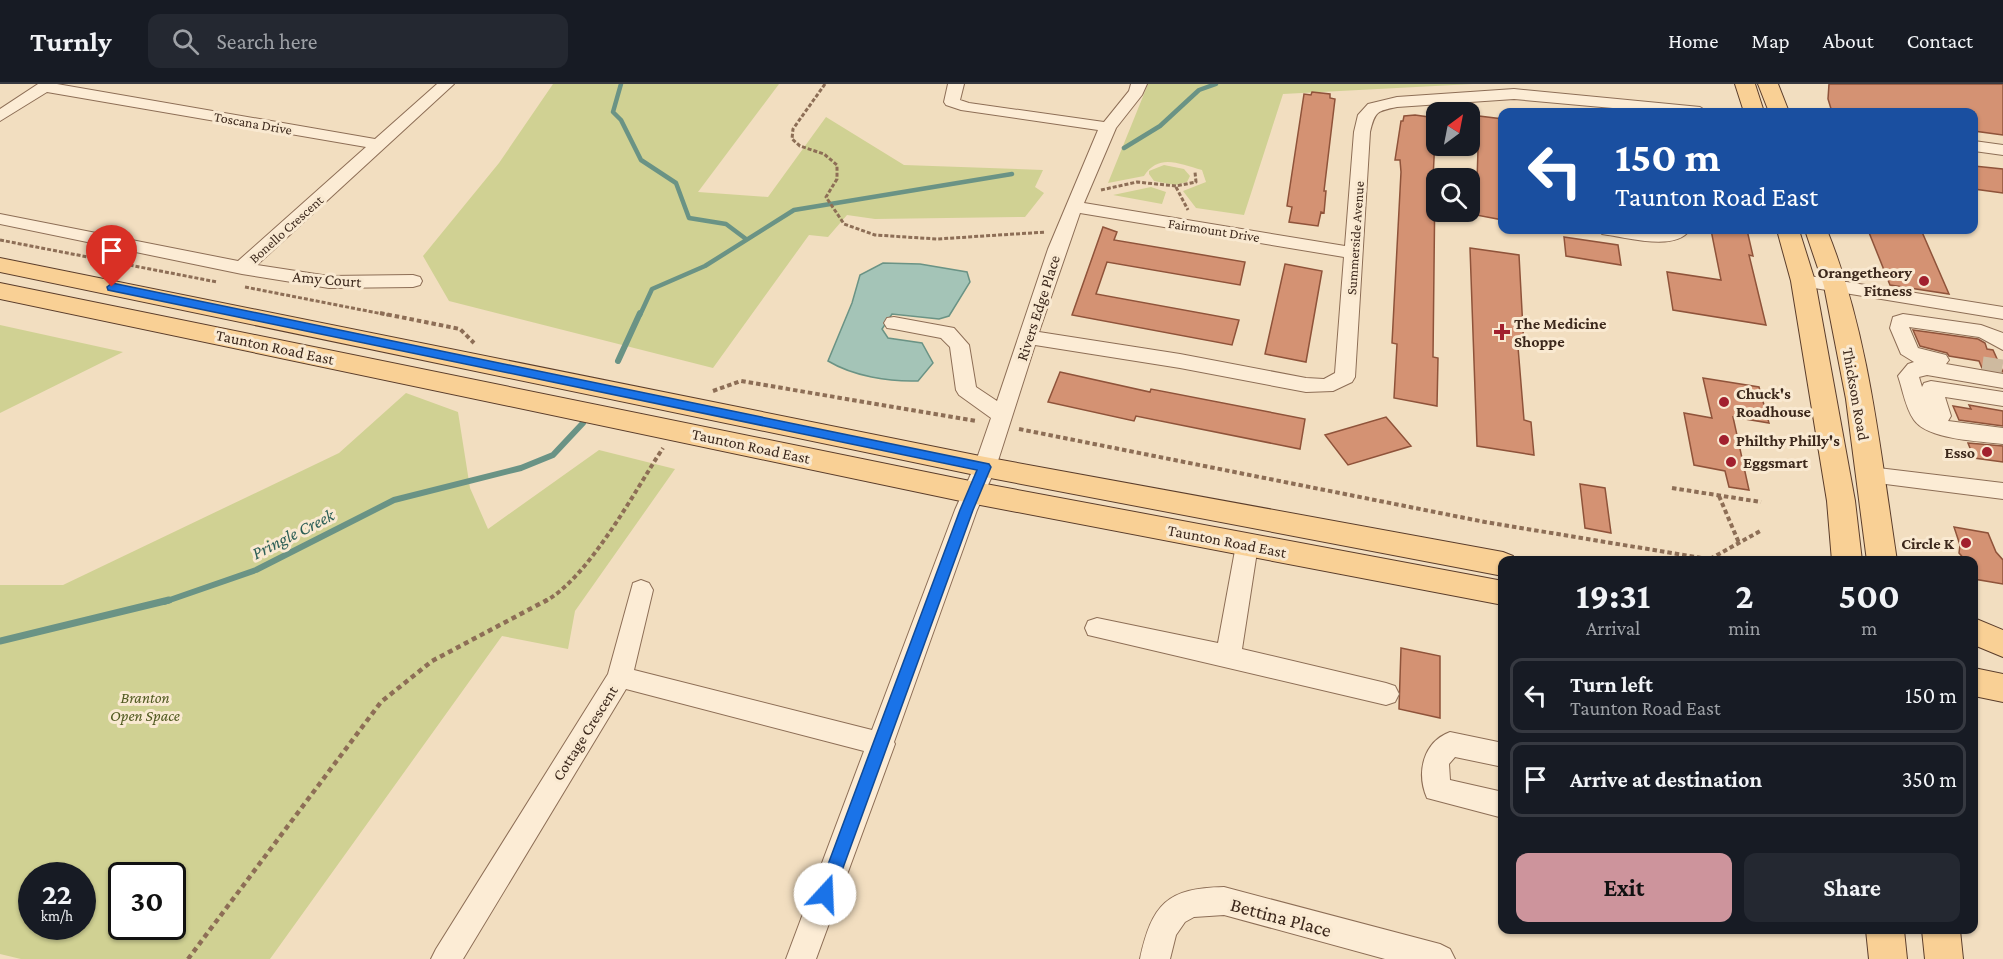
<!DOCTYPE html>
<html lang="en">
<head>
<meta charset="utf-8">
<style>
	body { margin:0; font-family:"Crimson Pro",serif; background:#242831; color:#f1f3f6; height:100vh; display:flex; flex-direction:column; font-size:22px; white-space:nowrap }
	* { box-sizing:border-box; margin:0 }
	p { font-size:20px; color:#9ea1a6 }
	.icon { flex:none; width:33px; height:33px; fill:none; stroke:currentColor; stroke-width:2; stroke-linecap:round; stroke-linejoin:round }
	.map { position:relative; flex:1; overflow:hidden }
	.panel { position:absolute; left:1498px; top:472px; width:480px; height:378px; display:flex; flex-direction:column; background:#171b24; border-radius:12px; box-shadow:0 2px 4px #0004 }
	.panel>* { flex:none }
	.banner { position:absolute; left:1498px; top:24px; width:480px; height:126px; border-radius:12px; box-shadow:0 2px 4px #0004; background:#1a4fa0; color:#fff; overflow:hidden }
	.needle { width:39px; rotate:32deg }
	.controls { position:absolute; left:1426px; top:18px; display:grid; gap:12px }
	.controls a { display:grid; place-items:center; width:54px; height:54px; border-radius:12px; background:#171b24; box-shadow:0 2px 4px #0004; font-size:30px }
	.speed { position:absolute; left:18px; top:778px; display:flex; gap:12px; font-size:30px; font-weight:700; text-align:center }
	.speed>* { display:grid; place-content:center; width:78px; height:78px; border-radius:50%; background:#171b24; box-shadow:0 2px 4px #0004; line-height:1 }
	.speed small { font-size:15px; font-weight:400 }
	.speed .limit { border:3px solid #111; border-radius:9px; background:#fff; color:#111 }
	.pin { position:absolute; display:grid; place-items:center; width:51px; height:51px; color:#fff; margin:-62px -26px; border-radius:50% 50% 50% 0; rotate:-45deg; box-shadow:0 0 6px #0007 }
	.pin .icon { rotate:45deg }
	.me { position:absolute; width:66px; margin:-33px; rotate:20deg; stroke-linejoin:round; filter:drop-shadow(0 0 4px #0008) }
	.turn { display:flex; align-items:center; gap:21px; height:126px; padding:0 18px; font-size:27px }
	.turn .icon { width:78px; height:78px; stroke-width:2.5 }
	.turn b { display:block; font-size:42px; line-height:51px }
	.eta { display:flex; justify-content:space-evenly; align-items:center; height:102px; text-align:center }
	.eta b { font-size:36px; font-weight:700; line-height:42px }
	.action { display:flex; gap:12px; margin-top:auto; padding:12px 18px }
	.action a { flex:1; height:69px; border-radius:12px; background:#cd949c; color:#111; font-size:24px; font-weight:700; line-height:69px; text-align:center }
	.action a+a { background:#242831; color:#f1f3f6 }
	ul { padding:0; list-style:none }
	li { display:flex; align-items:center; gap:18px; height:75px; margin:0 12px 9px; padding:0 6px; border:3px solid #363941; border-radius:12px }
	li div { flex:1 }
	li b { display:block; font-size:22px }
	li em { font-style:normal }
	header { display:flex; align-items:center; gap:36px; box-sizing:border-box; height:84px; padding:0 30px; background:#171b24; border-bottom:2px solid #363941 }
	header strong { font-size:28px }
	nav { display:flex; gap:33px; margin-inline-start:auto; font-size:21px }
	.search { width:420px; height:54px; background:#242831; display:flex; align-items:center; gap:15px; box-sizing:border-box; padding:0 21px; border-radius:12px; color:#9ea1a6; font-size:22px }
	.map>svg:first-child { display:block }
</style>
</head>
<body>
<header>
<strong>Turnly</strong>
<div class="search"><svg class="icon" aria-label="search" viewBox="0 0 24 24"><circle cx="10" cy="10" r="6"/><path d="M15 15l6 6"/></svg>Search here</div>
<nav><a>Home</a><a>Map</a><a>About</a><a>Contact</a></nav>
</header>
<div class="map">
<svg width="2003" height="875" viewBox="0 0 2003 875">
	<rect width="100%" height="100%" fill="#f2dec0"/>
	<path fill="#d0d193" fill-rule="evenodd" d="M 553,0 L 779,0 L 698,108 L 768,113 L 826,33 L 904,81 L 1043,86 L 1035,103 L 1044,109 L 1025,133 L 875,135 L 847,131 L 828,153 L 809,151 L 713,284 L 449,217 L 423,172 L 499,79 Z
		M 1148,0 L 1473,0 L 1283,10 L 1244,131 L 1196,124 L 1183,107 L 1206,98 L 1202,86 C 1179,80 1159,69 1144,92 L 1108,99 Z
		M 1164,81 L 1184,85 L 1190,92 L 1187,98 L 1175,101 L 1154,97 L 1149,90 L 1149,87 Z
		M 1151,103 L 1166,108 L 1162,120 L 1113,111 Z
		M 0,241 L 123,268 L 0,329 Z
		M 406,309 L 458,328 L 470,404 L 488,445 L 599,366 L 675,385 L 575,527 L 568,565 L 502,552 L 270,875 L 21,875 L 0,870 L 0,501 L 63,501 L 339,369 ZM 32,792 L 82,792 L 82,843 L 32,843 ZM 122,792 L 172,792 L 172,843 L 122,843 Z"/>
	<path fill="#a4c4b7" stroke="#6a9385" stroke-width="1.5" d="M 883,179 L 920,180 L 967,188 L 970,198 L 949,232 L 939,235 L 892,230 L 882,245 L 888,254 L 922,259 L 933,279 L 918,297 C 889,298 853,292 828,277 L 852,219 L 860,191 Z"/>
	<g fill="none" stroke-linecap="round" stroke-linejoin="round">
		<path stroke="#6a9385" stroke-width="4.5" d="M 621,0 L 613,28 L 621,36 L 641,76 L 676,99 L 689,134 L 726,140 L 746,155
			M 1124,64 L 1160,42 L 1199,6 L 1216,0
			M 640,231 L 652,205 L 705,182 L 794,126 L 1012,90"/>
		<path stroke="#6a9385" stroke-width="6" d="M 618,277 L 640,229
			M 164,518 L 256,486 L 394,416 L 521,384 L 553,371 L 583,339"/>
		<path stroke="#6a9385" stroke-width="7" d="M 0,557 L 169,516"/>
	</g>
	<path fill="#d49273" stroke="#8f533a" stroke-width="1.5" d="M 1829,0 L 2003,0 L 2003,51 L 1974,47 L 1974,28 L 1832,28 L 1828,15 Z
		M 1312,8 L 1330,10 L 1330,14 L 1335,15 L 1324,107 L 1326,107 L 1324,129 L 1321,128 L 1318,142 L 1289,138 L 1292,123 L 1287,122 L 1304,10 L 1311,11 Z
		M 1415,31 L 1436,34 L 1433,95 L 1435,95 L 1433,273 L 1438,274 L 1437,322 L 1394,314 L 1397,260 L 1392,259 L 1401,88 L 1400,76 L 1395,76 L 1401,37 L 1403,37 L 1404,32 Z
		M 1479,32 L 1503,35 L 1503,136 L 1476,131 Z
		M 1974,82 L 2003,85 L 2003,109 L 1974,105 Z
		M 1103,143 L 1117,148 L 1114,156 L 1245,178 L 1240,201 L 1107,178 L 1096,210 L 1239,236 L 1232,261 L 1072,231 Z
		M 1711,146 L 1747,146 L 1753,172 L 1749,171 L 1766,241 L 1673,226 L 1667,188 L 1721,196 Z
		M 1868,146 L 1922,148 L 1949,210 L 1890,201 Z
		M 1564,153 L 1618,161 L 1621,181 L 1566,172 Z
		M 1470,164 L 1519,171 L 1524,264 L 1518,263 L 1524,336 L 1531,338 L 1534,371 L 1477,362 Z
		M 1285,180 L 1322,187 L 1306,278 L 1265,270 Z
		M 1913,246 L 1978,255 L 1985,259 L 1987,265 L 1993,266 L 2003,288 L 1982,284 L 1979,277 L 1949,272 L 1947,269 L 1920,262 Z
		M 1060,288 L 1150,308 L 1151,305 L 1305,335 L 1300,365 L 1136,332 L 1134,337 L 1048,318 Z
		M 1703,294 L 1759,303 L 1769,339 L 1733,333 L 1749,406 L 1729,403 L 1725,387 L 1694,381 L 1684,329 L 1712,334 Z
		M 1969,321 L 2003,327 L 2003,342 L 1959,336 L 1953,322 L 1971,325 Z
		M 1386,333 L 1411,362 L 1348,381 L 1325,351 Z
		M 1968,359 L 2003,362 L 2003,378 L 1974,374 Z
		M 1580,400 L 1605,404 L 1611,449 L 1585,444 Z
		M 1954,443 L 1988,449 L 1996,468 L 2003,476 L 2003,500 L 1974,495 L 1974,477 L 1966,477 L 1959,469 L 1960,461 Z
		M 1401,564 L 1440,572 L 1440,634 L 1399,625 Z"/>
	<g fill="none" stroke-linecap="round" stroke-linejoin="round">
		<path stroke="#ceba9f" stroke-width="21" stroke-dasharray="21 10" stroke-linecap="butt" d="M 1982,283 L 2002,286"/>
		<g stroke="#8d6e56" stroke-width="2">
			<path id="minor" d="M 38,0 L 57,0 L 375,55 L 437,0 L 454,0 L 257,181 L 329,192 L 413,191 L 420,193 L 422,197 L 420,201 L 413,203 L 329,204 L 242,190 L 0,140 L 0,130 L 238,177 L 366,63 L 47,8 L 0,37 L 0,25 Z
				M 948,0 L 964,0 L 960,16 L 969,19 L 1104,38 L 1129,7 L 1131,0 L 1147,0 L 1142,11 L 1116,44 L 1084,119 L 1345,162 L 1354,48 L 1358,31 L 1368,20 L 1397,13 L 1514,5 L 1700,23 L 1708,28 L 1657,28 L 1514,15 L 1397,23 C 1377,27 1375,27 1370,48 L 1355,293 L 1352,298 L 1333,307 L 1306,308 L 1180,284 L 1035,261 L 996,383 L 977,426 L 894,658 L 895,660 L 816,875 L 786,875 L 864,667 L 626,605 L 463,875 L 431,875 L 436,865 L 608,590 L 633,499 L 641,496 L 649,499 L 653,506 L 634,586 L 872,646 L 955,426 L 974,383 L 991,334 L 959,311 L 956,306 L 950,263 L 941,254 L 894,245 L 887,244 L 884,239 L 887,234 L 894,233 L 954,244 L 969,261 L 976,303 L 997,317 L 1048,165 L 1098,46 L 961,26 L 946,21 L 944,18 ZM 1080,129 L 1344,173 L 1335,289 L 1324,295 L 1306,294 L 1180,270 L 1039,248 Z
				M 1974,57 L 2003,61 L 2003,71 L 1974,67 Z
				M 1599,146 L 1690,146 C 1675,167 1630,154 1608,151 L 1602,150 Z
				M 1803,191 L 2003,223 L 2003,235 L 1796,201 L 1794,197 L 1796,193 Z
				M 1903,230 L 1981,241 L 2003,249 L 2003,266 L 1979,253 L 1909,243 L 1918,264 L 1946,271 L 1949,276 L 1946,280 L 2003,290 L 2003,304 L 1927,291 L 1919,293 L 1922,303 L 1924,299 L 1931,297 L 2003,308 L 2003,322 L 1945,313 L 1951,332 L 1948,337 L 2003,344 L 2003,360 C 1980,357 1928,356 1914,336 C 1905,323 1903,306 1898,292 L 1908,280 L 1914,278 L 1901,270 L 1890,244 L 1893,233 Z
				M 1870,383 L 2003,399 L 2003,415 L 1862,397 L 1859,391 L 1862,385 Z
				M 1247,452 L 1255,455 L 1258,461 L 1242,565 L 1386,599 L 1395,602 L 1399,610 L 1395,618 L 1386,621 L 1088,551 L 1085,544 L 1088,537 L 1097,534 L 1218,559 L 1236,461 L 1239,455 Z
				M 1450,648 L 1503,659 L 1503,683 L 1455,673 L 1449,680 L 1450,696 L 1503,708 L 1503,734 L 1427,714 C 1416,689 1423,658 1450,648 Z
				M 1224,803 L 1440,860 L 1450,865 L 1455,875 L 1385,875 L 1224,831 L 1194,833 L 1185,838 L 1176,851 L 1170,875 L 1140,875 C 1152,820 1167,804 1224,803 Z"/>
		</g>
		<g stroke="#5b3d2b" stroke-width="2">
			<path id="major" d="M 1735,0 L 1755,0 L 1764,28 L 1744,28 Z
				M 1758,0 L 1778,0 L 1789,28 L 1769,28 Z
				M 1777,146 L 1799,146 L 1815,197 L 1855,417 L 1862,477 L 1832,477 L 1827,417 L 1791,197 Z
				M 1805,146 L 1827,146 C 1869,250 1880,366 1897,477 L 1867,477 L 1846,315 L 1824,202 Z
				M 0,174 L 985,373 L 1503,468 L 1513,472 L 1516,477 L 1503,477 L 1503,492 L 985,393 L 0,188 Z
				M 0,199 L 975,398 L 1503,497 L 1503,521 L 975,420 L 0,215 Z
				M 1974,534 L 2003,546 L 2003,573 L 1974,561 Z
				M 1974,584 L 2003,590 L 2003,618 L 1974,612 Z
				M 1866,846 L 1904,846 L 1907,875 L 1869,875 Z
				M 1922,846 L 1960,846 L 1963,875 L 1925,875 Z"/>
		</g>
		<path stroke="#8d6e56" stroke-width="3" stroke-dasharray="4 2" stroke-linecap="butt" d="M 825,0 L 793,45 L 792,55 L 800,62 L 824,70 L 837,81 L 837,95 L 826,113 L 844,140 L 875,151 L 937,155 L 1046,148
			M 1176,103 L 1188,126
			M 1101,106 L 1137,98 L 1176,102 L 1196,98 L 1195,88
			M 0,156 L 217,198
			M 245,203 L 388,231"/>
		<path stroke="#8d6e56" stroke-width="4" stroke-dasharray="4.5 3" stroke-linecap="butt" d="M 380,229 L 460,245 L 474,259
			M 713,307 L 741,297 L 976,337
			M 1019,345 L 1485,438 L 1720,477
			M 1672,404 L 1761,418
			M 1719,412 L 1739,459
			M 1710,475 L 1762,446
			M 544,518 C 589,494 634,408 663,364"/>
		<path stroke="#8d6e56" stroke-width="4.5" stroke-dasharray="5 4" stroke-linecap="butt" d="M 188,875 L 381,618 L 432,577 L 547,516"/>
		<use href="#minor" fill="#fcecd5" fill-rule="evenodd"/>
		<use href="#major" fill="#f9d095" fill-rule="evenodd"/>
	</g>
	<path fill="#1a73e8" stroke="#114b97" stroke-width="1.5" d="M 112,199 L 989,380 L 991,383 L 973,426 L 831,817 L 825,819 L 819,817 L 817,810 L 960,426 L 977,386 L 108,206 L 107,203 Z"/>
	<g fill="#a2202e" stroke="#f9e9d1" stroke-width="2">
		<circle cx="1924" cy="197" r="6"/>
		<path d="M1499 239h6v6h6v6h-6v6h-6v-6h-6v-6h6z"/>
		<circle cx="1724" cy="318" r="6"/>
		<circle cx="1724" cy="356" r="6"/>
		<circle cx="1987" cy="368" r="6"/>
		<circle cx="1731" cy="378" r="6"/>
		<circle cx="1966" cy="459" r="6"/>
	</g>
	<g text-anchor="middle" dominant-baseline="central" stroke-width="6" stroke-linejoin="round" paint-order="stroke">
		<g font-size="14" fill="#3c281c" stroke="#f9e9d1">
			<text transform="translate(253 39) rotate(10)">Toscana Drive</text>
			<text transform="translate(286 145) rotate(-42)">Bonello Crescent</text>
			<text transform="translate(1214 146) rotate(9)">Fairmount Drive</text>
			<text transform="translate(1355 154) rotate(-86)">Summerside Avenue</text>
		</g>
		<g font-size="16" font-weight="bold" fill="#3c281c" stroke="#f9e9d1" text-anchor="start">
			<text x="1912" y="188" text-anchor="end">Orangetheory<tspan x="1912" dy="18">Fitness</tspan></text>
			<text x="1514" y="239">The Medicine<tspan x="1514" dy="18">Shoppe</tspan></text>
			<text x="1736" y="309">Chuck's<tspan x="1736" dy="18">Roadhouse</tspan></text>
			<text x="1736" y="356">Philthy Philly's</text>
			<text x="1975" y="368" text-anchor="end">Esso</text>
			<text x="1743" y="378">Eggsmart</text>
			<text x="1954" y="459" text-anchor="end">Circle K</text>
		</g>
		<g font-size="16" fill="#3c281c" stroke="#f9e9d1">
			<text transform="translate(327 195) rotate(5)">Amy Court</text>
			<text transform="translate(1038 224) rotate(-72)">Rivers Edge Place</text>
			<text transform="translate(275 263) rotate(12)">Taunton Road East</text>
			<text transform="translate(1856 310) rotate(80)">Thickson Road</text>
			<text transform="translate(751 362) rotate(12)">Taunton Road East</text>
			<text transform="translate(1227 457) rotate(11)">Taunton Road East</text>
			<text transform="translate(585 649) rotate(-58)">Cottage Crescent</text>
		</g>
		<g font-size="16" font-style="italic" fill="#515a21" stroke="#f9e9d1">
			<text x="145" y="613">Branton<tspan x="145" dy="18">Open Space</tspan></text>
		</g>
		<g font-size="18" font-style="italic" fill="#2a5d55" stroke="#f9e9d1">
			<text transform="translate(293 450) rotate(-27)">Pringle Creek</text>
		</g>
		<g font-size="20" fill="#3c281c" stroke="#f9e9d1">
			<text transform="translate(1281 833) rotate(15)">Bettina Place</text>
		</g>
	</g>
</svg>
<div class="controls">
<a><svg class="needle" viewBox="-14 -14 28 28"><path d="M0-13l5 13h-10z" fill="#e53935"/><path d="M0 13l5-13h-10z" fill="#9ea1a6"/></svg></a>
<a><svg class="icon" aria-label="search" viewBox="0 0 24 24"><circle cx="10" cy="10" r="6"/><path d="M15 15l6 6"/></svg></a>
</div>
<div class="speed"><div>22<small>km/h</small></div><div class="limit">30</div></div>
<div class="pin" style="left:112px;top:203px;background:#d93025"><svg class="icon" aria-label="arrive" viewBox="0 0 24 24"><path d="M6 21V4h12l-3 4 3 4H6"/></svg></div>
<svg class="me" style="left:825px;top:810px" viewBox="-20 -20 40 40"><circle r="19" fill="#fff"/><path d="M0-13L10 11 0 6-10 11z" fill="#1a73e8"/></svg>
<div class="banner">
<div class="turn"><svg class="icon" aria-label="left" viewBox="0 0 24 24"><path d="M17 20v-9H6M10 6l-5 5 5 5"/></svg><div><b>150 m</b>Taunton Road East</div></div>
</div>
<section class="panel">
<div class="eta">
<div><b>19:31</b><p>Arrival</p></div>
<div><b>2</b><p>min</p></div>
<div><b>500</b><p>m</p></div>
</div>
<ul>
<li><svg class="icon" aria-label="left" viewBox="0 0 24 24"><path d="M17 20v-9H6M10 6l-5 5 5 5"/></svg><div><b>Turn left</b><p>Taunton Road East</p></div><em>150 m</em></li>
<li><svg class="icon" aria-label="arrive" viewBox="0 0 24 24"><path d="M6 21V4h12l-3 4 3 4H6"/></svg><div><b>Arrive at destination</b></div><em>350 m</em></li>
</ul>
<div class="action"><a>Exit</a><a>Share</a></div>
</section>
</div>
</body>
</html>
